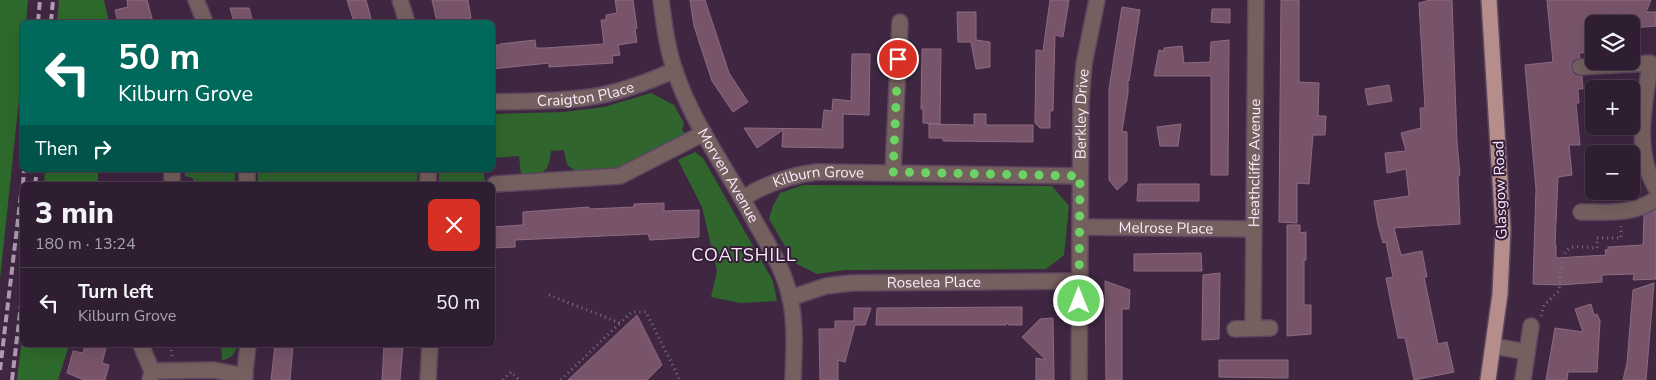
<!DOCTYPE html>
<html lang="en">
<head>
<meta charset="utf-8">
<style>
	body { margin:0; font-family:"Nunito Sans",sans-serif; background:#37263a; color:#f1f3f6; height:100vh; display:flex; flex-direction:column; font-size:19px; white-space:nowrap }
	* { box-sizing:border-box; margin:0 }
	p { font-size:16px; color:#a7a2ac }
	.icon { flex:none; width:28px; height:28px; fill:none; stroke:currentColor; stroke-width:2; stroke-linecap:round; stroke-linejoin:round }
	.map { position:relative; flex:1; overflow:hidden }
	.drawer { position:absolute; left:20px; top:182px; width:475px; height:165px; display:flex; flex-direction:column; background:#2f1d32; border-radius:8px; box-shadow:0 5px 20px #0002,0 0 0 1px #4a3b4d }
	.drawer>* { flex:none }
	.guide { position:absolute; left:20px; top:20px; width:475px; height:152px; border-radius:8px; box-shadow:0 5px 20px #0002,0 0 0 1px #4a3b4d; background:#00695c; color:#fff; overflow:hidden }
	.buttons { position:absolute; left:1585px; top:15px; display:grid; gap:10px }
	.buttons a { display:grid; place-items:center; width:55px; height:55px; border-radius:8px; background:#2f1d32; box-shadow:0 5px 20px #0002,0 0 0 1px #4a3b4d; font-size:25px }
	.pin { position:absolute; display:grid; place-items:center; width:42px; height:42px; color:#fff; margin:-21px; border:2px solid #fff; border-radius:50%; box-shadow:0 1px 5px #0007 }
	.me { position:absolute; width:55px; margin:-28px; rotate:0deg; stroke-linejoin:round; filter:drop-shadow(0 0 4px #0008) }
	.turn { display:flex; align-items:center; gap:18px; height:105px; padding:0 15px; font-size:22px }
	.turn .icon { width:65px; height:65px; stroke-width:2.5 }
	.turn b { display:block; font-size:35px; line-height:42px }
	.then { display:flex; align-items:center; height:48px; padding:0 15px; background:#0003; gap:10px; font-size:19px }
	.round { display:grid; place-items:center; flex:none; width:52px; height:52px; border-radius:8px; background:#37263a }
	.headline { display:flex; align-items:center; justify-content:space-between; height:85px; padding:0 15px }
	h1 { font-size:30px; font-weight:800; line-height:38px }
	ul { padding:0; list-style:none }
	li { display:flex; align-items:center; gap:15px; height:70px; padding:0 15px; border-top:1px solid #4a3b4d }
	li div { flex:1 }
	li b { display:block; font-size:19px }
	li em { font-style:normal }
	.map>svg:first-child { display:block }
</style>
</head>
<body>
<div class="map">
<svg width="1656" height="380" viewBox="0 0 1656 380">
	<rect width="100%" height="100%" fill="#3f2742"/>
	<path fill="#30652d" d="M 651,93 L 674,105 L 684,123 L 682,130 L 685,133 L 679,138 L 623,166 L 614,169 L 577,172 L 567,165 L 564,150 L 551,151 C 549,174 543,174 521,175 L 519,156 L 493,158 L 492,114 L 563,112 L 604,107 Z
		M 695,152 L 703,158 L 773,281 L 777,301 L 740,303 L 711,297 L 717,271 L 702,207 L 678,160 Z
		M 185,170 L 235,170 L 235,185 L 193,185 L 193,178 L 185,176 Z
		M 257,170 L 418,170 L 417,185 L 260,185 L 258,182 Z
		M 439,170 L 486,170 L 486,172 L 484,173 L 485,185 L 439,185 Z
		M 803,185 L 1052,186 L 1069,206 L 1064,255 L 1046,269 L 845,270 L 817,274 L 795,263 L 769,219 L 773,206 L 780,193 Z
		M 221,345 L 238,345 C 235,353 231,359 222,360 Z"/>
	<path fill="#2e6a2b" d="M 0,0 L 28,0 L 26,22 L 22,22 L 22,72 L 0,279 Z
		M 59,0 L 104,0 L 109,22 L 57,22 Z
		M 45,170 L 98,170 L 98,185 L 44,185 Z
		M 22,338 L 22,345 L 69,345 L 58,380 L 17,380 Z"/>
	<path fill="#78546a" stroke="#8f6a80" d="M 127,0 L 147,0 L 153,22 L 118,22 L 115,10 L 128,7 Z
		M 347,0 L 366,0 L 372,22 L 354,22 Z
		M 432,0 L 468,0 L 471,18 L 455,21 L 455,22 L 437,22 Z
		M 615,0 L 633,0 L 637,28 L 635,29 L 637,42 L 618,45 L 620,55 L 612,56 L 613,63 L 549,67 L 549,63 L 492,69 L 492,50 L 496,50 L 496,45 L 500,45 L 500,44 L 535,40 L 536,48 L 545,48 L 604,44 L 601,20 L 606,20 L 606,15 L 617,13 Z
		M 690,0 L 705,0 L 729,73 L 748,102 L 733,112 L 712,81 L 694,26 Z
		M 1050,0 L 1069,0 L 1063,37 L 1055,35 L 1053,111 L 1050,111 L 1050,128 L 1040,128 L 1035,123 L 1036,50 L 1043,51 Z
		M 1281,0 L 1299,0 L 1299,82 L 1319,83 L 1318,116 L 1326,116 L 1325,135 L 1313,135 L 1309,184 L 1297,183 L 1297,223 L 1279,222 Z
		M 1427,0 L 1452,0 L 1457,142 L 1460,175 L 1458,176 L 1460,224 L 1394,228 L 1401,255 L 1422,251 L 1427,277 L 1424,277 L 1438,344 L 1447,342 L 1454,372 L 1414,380 L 1405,338 L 1398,338 L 1386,278 L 1393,277 L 1386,242 L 1383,243 L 1378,225 L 1374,201 L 1409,196 L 1406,169 L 1387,173 L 1385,153 L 1406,151 L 1401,133 L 1421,128 L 1420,108 L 1425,108 L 1419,3 L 1427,1 Z
		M 1547,0 L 1651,0 L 1646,12 L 1656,12 L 1656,26 L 1631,28 L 1631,24 L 1594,24 L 1594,52 L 1579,53 L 1580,58 L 1574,59 L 1571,63 L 1571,68 L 1572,73 L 1576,76 L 1582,76 L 1583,89 L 1578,89 L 1579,103 L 1576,103 L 1580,145 L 1569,145 L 1572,175 L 1558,177 L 1555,245 L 1556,245 L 1556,258 L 1606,255 L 1605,250 L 1608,250 L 1608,247 L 1643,245 L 1644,215 L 1656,210 L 1656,279 L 1633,280 L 1634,274 L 1602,275 L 1602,282 L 1559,285 L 1533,284 L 1536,189 L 1525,65 L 1553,62 Z
		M 1122,7 L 1140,10 L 1129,81 L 1128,80 L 1128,93 L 1122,131 L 1127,132 L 1127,181 L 1117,190 L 1109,180 L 1109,89 Z
		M 230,8 L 249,8 L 253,22 L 234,22 Z
		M 1212,9 L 1230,9 L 1230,23 L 1211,22 Z
		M 957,12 L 976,12 L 976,40 L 990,42 L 990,67 L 976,69 L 971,42 L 958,42 Z
		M 1229,40 L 1228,175 L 1211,175 L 1211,76 L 1154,76 L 1159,50 L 1164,51 L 1164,48 L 1182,46 L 1184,63 L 1210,62 L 1211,42 Z
		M 922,49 L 941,49 L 940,124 L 923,123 L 923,109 L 921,109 Z
		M 852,54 L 870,54 L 869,115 L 843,114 L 843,148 L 782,147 L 783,130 L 757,148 L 744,128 L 822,129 L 824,110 L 832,111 L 833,99 L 851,101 Z
		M 1389,85 L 1392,101 L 1368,105 L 1365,89 Z
		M 974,114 L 986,114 L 986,125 L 1033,125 L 1033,142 L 943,141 L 943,138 L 929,138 L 929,124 L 974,125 Z
		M 1181,124 L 1178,146 L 1160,146 L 1157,127 Z
		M 1138,184 L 1199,184 L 1199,201 L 1137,201 Z
		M 664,203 L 664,211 L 699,210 L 699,237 L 650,240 L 648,234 L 537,239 L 515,240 L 515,247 L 492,248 L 492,227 L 523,225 L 523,212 L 589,207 L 589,209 L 634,207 L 634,204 Z
		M 1287,225 L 1300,225 L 1300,233 L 1306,232 L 1306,260 L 1304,260 L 1304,305 L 1311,305 L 1311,334 L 1287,336 Z
		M 1201,253 L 1202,271 L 1134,271 L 1134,254 Z
		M 1220,273 L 1219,339 L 1202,340 L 1203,275 Z
		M 1105,281 L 1130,290 L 1129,309 L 1122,309 L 1122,380 L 1106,380 Z
		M 1654,283 L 1646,380 L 1623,380 L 1627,363 L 1633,290 Z
		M 1591,304 L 1594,315 L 1597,314 L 1600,321 L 1597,372 L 1568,372 L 1567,380 L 1546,380 L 1555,328 L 1583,332 L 1575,309 Z
		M 1022,307 L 1022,325 L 1009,325 L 1007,323 L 1006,325 L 876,325 L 877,308 Z
		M 854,308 L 871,308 L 865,325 L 855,325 L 845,362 L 838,360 L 838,380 L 820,380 L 819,329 L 835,329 L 835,321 L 854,321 Z
		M 637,315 L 662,365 L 647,380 L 568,380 Z
		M 1053,318 L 1054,380 L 1036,380 L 1036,358 L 1046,360 L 1022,337 L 1040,319 Z
		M 85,345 L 107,345 L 102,363 L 109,365 L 105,380 L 84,380 L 67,373 L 73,351 L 83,353 Z
		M 275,345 L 293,345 L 290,380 L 271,380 Z
		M 384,345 L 403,345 L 400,380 L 382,380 Z
		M 1219,360 L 1288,360 L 1288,378 L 1219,377 Z"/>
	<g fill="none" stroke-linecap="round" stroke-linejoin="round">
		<g stroke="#5d4660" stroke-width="18">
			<g id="minor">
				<path d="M 196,0 L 205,22"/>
				<path d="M 400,0 L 407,22"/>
				<path id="s1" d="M 661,0 C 664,24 667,48 675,71 C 692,123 727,169 753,218 C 767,243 784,269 790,297 C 796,324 794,353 793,380"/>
				<path d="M 1580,67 L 1650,63 C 1645,105 1633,150 1656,188"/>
				<path id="s2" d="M 492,102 C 525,101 558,102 590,97 C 619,93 648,82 675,70"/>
				<path d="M 172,170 L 172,185"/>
				<path d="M 247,170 L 247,185"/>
				<path d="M 428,170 L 428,185"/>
				<path d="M 893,172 L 900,22"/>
				<path d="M 495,184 L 620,176 L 704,133"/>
				<path id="s3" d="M 743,198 C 766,184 790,175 817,172 L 1080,176"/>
				<path d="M 1581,212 C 1608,212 1633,215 1656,199"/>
				<path id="s4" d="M 1080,227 L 1253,229"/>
				<path id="s5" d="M 790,298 L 826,286 L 851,283 L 1079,281"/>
				<path id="s6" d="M 1253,327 L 1256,0"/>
				<path d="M 1235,329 L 1270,328"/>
				<path d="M 141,345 L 152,371"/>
				<path d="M 1493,346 L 1527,352"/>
				<path d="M 150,380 L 152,371 L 214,370 L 245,376"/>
				<path d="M 244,380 L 248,345"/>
				<path d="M 428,380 L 430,345"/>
				<path id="s7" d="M 1079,380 L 1081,101 L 1084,64 L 1097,0"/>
				<path d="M 1523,380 L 1531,326"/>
			</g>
		</g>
		<g stroke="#5d4660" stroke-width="18">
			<path id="major" d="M 1488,380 L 1500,294 L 1503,229 L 1489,0"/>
		</g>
		<path stroke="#806b83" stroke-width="3" stroke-dasharray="1 4" stroke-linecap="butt" d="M 549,295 L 620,323 L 632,312 L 646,312 L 680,380
			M 1541,316 L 1544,305 L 1559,291 C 1561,280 1558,250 1573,247 C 1580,246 1589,248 1597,248 L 1597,238 L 1621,238 L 1621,226
			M 171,345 L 172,358
			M 503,380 L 511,372 L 519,380
			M 561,380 L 620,323"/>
		<use href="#minor" stroke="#74605f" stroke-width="15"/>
		<use href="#major" stroke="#b58d8b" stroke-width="15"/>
		<path stroke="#af9cb1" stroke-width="4" stroke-dasharray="8 4" stroke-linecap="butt" d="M 38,22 L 40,0
			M 51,22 L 53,0
			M 23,185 L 24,170
			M 35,185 L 37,170
			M 0,370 L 22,186
			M 12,380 L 22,296"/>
	</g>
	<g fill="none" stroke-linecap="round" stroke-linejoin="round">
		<path stroke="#6ad364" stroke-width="9" stroke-dasharray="0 16.2" d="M 898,59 L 893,172 L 1080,176 L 1079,301"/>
	</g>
	<g text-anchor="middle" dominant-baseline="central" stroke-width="4" stroke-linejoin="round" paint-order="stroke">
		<g font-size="15" fill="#faeafc" stroke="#351d38">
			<text stroke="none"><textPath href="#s2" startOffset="94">Craigton Place</textPath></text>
			<text stroke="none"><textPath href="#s7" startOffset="266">Berkley Drive</textPath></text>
			<text stroke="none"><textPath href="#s6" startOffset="164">Heathcliffe Avenue</textPath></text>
			<text stroke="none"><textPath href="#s1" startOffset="190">Morven Avenue</textPath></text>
			<text stroke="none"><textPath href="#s3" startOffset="80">Kilburn Grove</textPath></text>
			<text transform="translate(1500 190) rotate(-92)">Glasgow Road</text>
			<text stroke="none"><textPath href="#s4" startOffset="86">Melrose Place</textPath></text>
			<text stroke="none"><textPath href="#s5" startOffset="146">Roselea Place</textPath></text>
		</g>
		<g font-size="18" letter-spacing="1" fill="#faeafc" stroke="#351d38">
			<text x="744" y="255">COATSHILL</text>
		</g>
	</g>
</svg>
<div class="buttons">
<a><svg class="icon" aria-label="layers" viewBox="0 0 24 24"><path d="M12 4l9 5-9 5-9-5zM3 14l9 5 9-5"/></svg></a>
<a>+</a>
<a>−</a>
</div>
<div class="pin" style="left:898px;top:59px;background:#d93025"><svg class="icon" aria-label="arrive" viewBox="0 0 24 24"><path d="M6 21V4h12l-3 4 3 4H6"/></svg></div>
<svg class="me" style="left:1079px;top:301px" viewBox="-20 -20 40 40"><circle r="17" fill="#6ad364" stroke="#fff" stroke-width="3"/><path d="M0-11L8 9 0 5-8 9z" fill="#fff"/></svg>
<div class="guide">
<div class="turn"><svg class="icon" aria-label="left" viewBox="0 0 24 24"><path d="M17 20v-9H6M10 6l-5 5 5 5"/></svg><div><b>50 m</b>Kilburn Grove</div></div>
<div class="then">Then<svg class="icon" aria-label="right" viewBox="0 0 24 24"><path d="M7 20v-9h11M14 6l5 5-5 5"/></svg></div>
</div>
<section class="drawer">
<div class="headline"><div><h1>3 min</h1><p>180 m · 13:24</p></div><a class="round" style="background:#d93025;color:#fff"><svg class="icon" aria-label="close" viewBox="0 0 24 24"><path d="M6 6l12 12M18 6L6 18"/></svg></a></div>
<ul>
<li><svg class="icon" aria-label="left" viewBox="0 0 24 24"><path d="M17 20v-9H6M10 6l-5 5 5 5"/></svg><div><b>Turn left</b><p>Kilburn Grove</p></div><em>50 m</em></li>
</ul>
</section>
</div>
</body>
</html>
